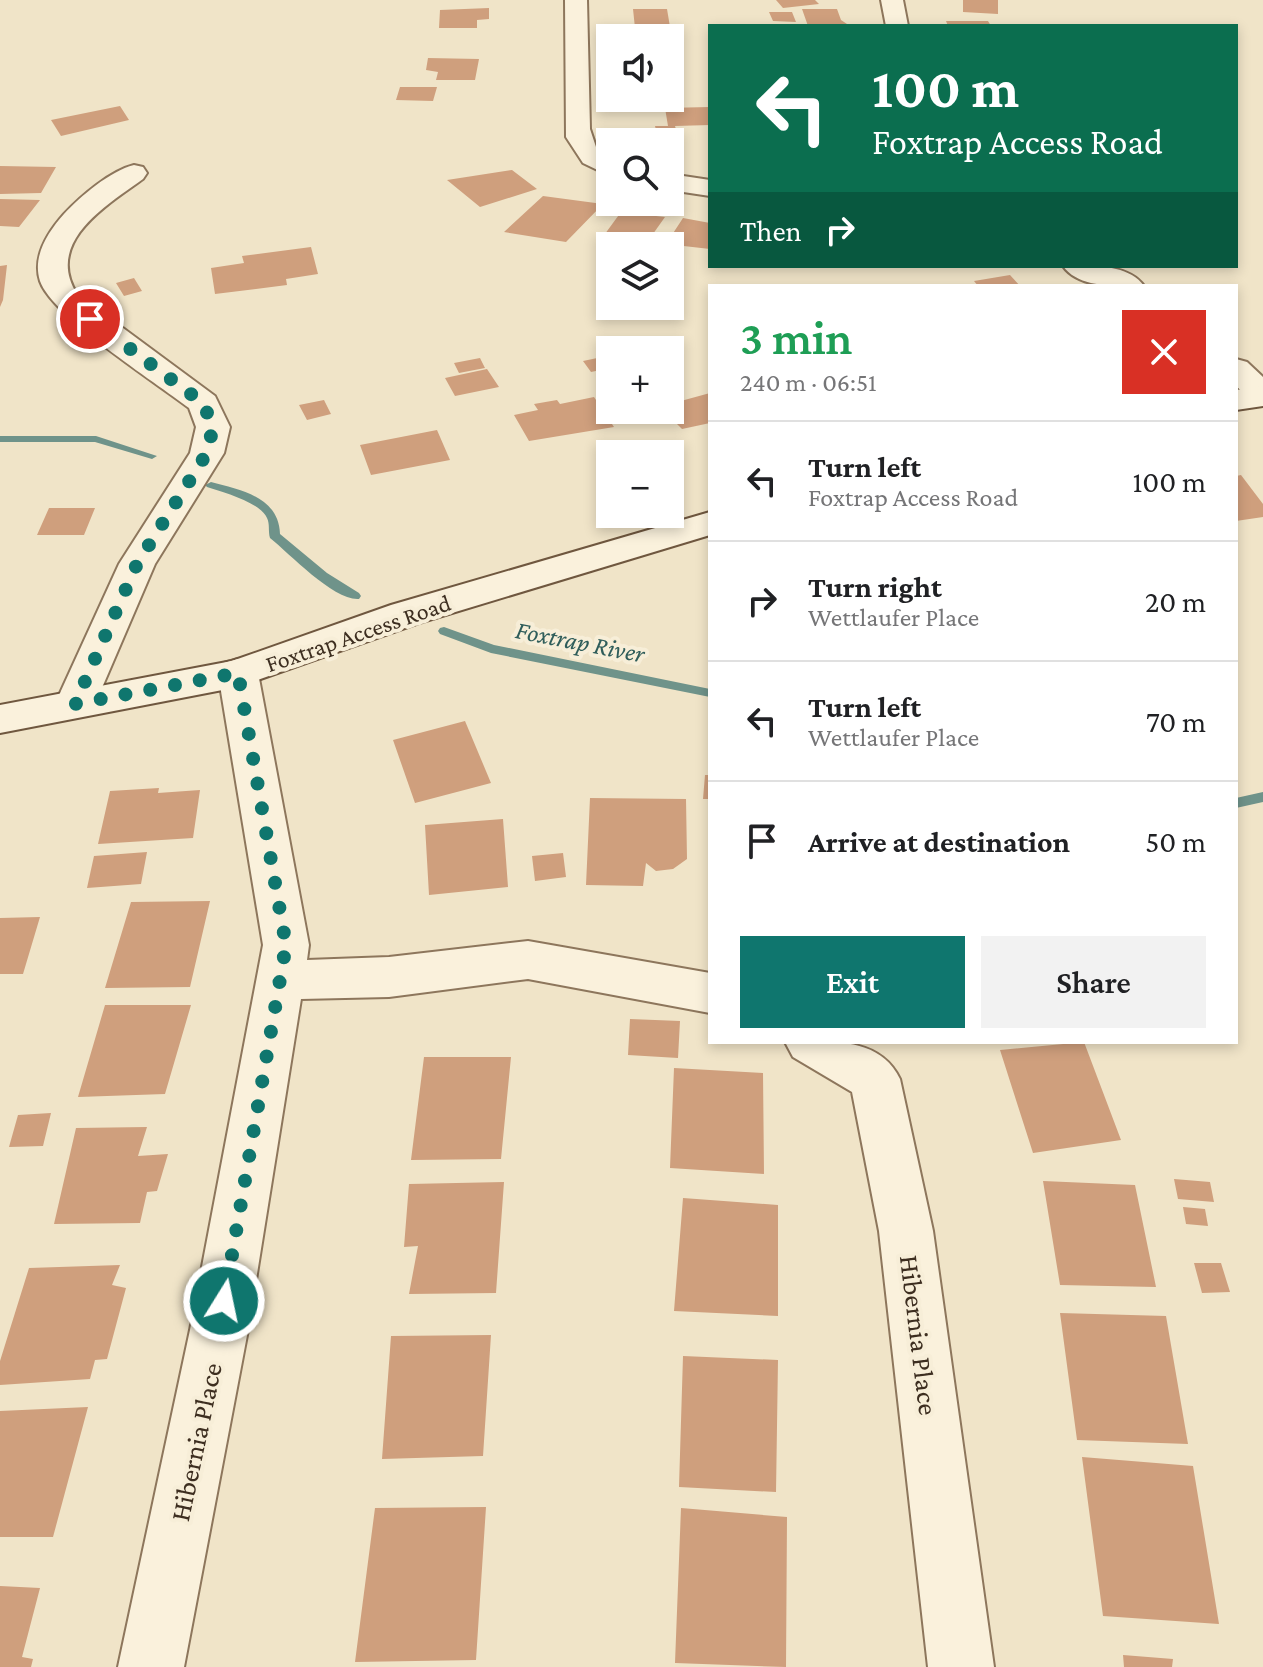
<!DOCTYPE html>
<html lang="en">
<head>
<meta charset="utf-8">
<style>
	body { margin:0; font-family:"Crimson Pro",serif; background:#f2f2f2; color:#202124; height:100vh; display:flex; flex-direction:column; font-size:30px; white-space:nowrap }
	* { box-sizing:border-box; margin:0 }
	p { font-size:26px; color:#757577 }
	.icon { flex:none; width:44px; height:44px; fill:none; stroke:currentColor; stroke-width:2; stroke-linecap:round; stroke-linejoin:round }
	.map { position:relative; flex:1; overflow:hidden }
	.drawer { position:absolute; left:708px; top:284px; width:530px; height:760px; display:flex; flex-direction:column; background:#fff; border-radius:0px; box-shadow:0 4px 12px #0003 }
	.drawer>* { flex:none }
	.hud { position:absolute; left:708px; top:24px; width:530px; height:244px; border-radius:0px; box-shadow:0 4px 12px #0003; background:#0b6e4f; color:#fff; overflow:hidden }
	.fabs { position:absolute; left:596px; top:24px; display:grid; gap:16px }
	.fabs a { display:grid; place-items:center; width:88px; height:88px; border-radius:0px; background:#fff; box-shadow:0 4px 12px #0003; font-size:40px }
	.pin { position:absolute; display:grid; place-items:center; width:68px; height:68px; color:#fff; margin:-34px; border:4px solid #fff; border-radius:50%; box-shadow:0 2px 8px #0007 }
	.me { position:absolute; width:88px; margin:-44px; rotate:10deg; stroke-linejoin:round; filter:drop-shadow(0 0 6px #0008) }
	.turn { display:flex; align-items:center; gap:28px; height:168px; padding:0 32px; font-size:36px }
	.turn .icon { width:104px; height:104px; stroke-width:2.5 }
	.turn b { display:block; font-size:56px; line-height:68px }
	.then { display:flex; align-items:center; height:76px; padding:0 32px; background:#0003; gap:16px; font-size:30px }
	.round { display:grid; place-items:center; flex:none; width:84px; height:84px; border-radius:0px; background:#f2f2f2 }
	.overview { display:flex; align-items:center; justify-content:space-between; height:136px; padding:0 32px }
	h1 { font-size:48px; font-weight:600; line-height:60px; color:#1e9e55 }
	.action { display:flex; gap:16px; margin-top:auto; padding:16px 32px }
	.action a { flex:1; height:92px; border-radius:0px; background:#0f766e; color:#fff; font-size:32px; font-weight:600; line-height:92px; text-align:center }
	.action a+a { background:#f2f2f2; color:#202124 }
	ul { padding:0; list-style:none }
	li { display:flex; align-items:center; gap:24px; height:120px; padding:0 32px; border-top:2px solid #e0e0e0 }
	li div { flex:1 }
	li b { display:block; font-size:30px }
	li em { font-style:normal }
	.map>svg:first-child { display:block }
</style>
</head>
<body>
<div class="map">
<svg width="1263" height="1667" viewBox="0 0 1263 1667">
	<rect width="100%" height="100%" fill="#f0e4c8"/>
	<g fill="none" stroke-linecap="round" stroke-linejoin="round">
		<path fill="#6f938a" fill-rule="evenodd" d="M 0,436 L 96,436 L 157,456 L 152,459 L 95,442 L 0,442 Z
			M 211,482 C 241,490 279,497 280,534 L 327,573 L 359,593 L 361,596 L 359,599 C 334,601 290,554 270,538 C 268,531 270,524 267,518 C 260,502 222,492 207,487 L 205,485 Z
			M 444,627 L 494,645 L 710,689 L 710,697 L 491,653 L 440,634 L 438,631 L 440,628 Z
			M 1263,792 L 1263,802 L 1236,808 L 1236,798 Z"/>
	</g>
	<path fill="#cf9f7d" d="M 776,0 L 815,0 L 819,4 L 783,8 Z
		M 963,0 L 998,0 L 998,14 L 963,12 Z
		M 489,8 L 489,19 L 477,20 L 477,28 L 439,28 L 440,10 Z
		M 633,9 L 667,9 L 670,27 L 635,28 Z
		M 802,9 L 837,9 L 841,20 L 847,24 L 808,26 Z
		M 769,12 L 792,12 L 796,22 L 773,21 Z
		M 946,21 L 988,21 L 991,26 L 948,26 Z
		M 428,58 L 479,59 L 475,80 L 436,80 L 438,72 L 426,70 Z
		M 400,87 L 437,87 L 433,101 L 396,100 Z
		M 120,106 L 129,120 L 61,136 L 51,120 Z
		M 710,107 L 710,125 L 675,126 L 677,133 L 657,134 L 655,126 L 668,126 L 665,108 Z
		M 0,166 L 56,167 L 41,193 L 0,194 Z
		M 512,170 L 537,189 L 480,207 L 447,180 Z
		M 543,196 L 603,204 L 566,242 L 504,232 Z
		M 0,199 L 40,200 L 19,227 L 0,226 Z
		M 621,212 L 665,217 L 648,241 L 602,238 Z
		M 683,218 L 710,223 L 710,249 L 666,244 Z
		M 311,247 L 318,274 L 286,279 L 287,285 L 215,294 L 211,268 L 244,263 L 242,256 Z
		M 7,265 L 3,300 L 0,307 L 0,266 Z
		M 1010,275 L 1020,286 L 978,286 L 974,281 Z
		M 134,278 L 142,291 L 124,296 L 116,283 Z
		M 602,357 L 610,368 L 591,372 L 583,361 Z
		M 480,358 L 485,368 L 459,373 L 454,363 Z
		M 487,369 L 499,387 L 455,396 L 445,378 Z
		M 710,393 L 710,423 L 682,429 L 663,410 L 670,410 L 670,404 Z
		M 594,397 L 614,427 L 529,441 L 514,415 L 538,410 L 534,404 L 557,400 L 560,404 Z
		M 324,400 L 331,414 L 307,420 L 299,405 Z
		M 437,430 L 450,460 L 371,475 L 360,445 Z
		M 1241,475 L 1263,504 L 1263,517 L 1236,521 L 1236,476 Z
		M 49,508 L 95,508 L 84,535 L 37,535 Z
		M 465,721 L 491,783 L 415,803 L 393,740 Z
		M 705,775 L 710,775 L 710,799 L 703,799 Z
		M 159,788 L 158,793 L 200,790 L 193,838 L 98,844 L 110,791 Z
		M 590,798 L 686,799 L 687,859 L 673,869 L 656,871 L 646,863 L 643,886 L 586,885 Z
		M 503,819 L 508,887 L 429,895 L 425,825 Z
		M 147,852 L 141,884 L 87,888 L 94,856 Z
		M 563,853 L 566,877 L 535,881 L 532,856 Z
		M 210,901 L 190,987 L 105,988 L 131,902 Z
		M 40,917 L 23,974 L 0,974 L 0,918 Z
		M 105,1005 L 191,1005 L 165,1094 L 78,1097 Z
		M 630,1019 L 680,1021 L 678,1058 L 628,1055 Z
		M 1084,1042 L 1121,1140 L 1033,1153 L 1000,1050 Z
		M 424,1057 L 511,1057 L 501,1159 L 411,1160 Z
		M 674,1068 L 763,1073 L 764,1174 L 670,1168 Z
		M 51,1113 L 43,1146 L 9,1147 L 18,1115 Z
		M 147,1127 L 138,1156 L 168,1154 L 157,1191 L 147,1192 L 140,1223 L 54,1224 L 76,1128 Z
		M 1174,1179 L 1210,1182 L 1214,1202 L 1178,1199 Z
		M 1043,1181 L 1135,1185 L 1156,1287 L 1060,1285 Z
		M 504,1182 L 496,1293 L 409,1294 L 418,1246 L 404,1247 L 409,1184 Z
		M 683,1198 L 778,1205 L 778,1316 L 674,1311 Z
		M 1183,1207 L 1205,1209 L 1208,1226 L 1186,1224 Z
		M 1194,1263 L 1221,1263 L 1230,1292 L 1202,1293 Z
		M 120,1265 L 112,1285 L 126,1288 L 107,1359 L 95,1360 L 90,1379 L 0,1385 L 0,1361 L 29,1268 Z
		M 1060,1313 L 1166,1316 L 1188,1444 L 1077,1440 Z
		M 491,1335 L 483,1456 L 382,1459 L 391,1336 Z
		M 683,1356 L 778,1360 L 776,1492 L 679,1487 Z
		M 88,1407 L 53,1537 L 0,1537 L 0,1411 Z
		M 1082,1457 L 1193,1466 L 1219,1624 L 1103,1616 Z
		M 486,1507 L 476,1660 L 355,1662 L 375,1508 Z
		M 681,1508 L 787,1517 L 786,1667 L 675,1663 Z
		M 0,1586 L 40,1588 L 22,1657 L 33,1659 L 31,1667 L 0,1667 Z
		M 1123,1655 L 1173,1659 L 1172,1667 L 1124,1667 Z"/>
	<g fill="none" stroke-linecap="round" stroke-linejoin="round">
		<g stroke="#8d765c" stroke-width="4">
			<path id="street" d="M 565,0 L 587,0 L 590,129 L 596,147 L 610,158 L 610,176 L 583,163 L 566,137 Z
				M 881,0 L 903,0 L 908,26 L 886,26 Z
				M 134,165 L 143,167 L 147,173 L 143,179 C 107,205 44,242 77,294 L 215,396 L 230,427 L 224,453 L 155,564 L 95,704 L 89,714 L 75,718 L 61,714 L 55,704 L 119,564 L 190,453 L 196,427 L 189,408 C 155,382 52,316 40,281 C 32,256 48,232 64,214 C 81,196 110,171 134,165 Z
				M 670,174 L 710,180 L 710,196 L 670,190 Z
				M 1063,266 C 1088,266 1128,263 1144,286 C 1119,286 1079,289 1063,266 Z
				M 1236,359 L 1247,362 L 1263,377 L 1263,404 L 1252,401 L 1236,386 Z
				M 238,659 L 252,663 L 258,673 L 309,945 L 307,960 L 389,957 L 528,941 L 710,973 L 710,1013 L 528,979 L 389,997 L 301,999 L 248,1330 L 184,1667 L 118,1667 L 190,1330 L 263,945 L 218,673 L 224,663 Z
				M 785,1042 C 827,1042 879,1035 900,1079 L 933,1231 L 994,1667 L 928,1667 L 879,1231 L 852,1092 L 793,1057 Z"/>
		</g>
		<g stroke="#6f573f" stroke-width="4">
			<path id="secondary" d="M 1263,386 L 1263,406 L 1236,410 L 1236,390 Z
				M 710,512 L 710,535 L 419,623 L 238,687 L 0,733 L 0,705 L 232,661 L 391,605 Z"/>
		</g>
		<use href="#street" fill="#faf1dc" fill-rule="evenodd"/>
		<use href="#secondary" fill="#faf1dc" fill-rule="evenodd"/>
	</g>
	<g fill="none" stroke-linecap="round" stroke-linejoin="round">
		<path stroke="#0f766e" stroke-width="14" stroke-dasharray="0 25.2" d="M 90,319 L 203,403 L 213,427 L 207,453 L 137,564 L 75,704 L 238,673 L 286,945 L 224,1301"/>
	</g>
	<g text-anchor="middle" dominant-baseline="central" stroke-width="8" stroke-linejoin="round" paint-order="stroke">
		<g font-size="24" fill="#3d2e20" stroke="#f7eed8">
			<text transform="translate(358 633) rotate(-19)">Foxtrap Access Road</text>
		</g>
		<g font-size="26" font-style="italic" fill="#2f5d5a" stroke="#f7eed8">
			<text transform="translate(580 642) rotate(11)">Foxtrap River</text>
		</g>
		<g font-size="28" fill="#3d2e20" stroke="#f7eed8">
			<text transform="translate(919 1335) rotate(83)">Hibernia Place</text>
			<text transform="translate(196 1442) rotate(-78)">Hibernia Place</text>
		</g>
	</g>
</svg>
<div class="fabs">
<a><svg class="icon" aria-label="sound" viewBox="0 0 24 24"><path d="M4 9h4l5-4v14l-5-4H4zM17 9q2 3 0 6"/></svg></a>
<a><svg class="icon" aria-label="search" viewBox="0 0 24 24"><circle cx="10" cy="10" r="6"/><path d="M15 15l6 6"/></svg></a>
<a><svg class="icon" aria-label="layers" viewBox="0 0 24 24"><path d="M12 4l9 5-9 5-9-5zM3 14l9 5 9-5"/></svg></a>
<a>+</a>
<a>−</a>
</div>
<div class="pin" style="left:90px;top:319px;background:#d93025"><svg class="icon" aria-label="arrive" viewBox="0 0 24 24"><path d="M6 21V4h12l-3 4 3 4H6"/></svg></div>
<svg class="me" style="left:224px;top:1301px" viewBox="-20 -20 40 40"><circle r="17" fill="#0f766e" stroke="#fff" stroke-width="3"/><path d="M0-11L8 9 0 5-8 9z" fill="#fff"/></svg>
<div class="hud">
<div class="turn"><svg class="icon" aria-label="left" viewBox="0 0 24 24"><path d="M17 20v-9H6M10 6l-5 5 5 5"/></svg><div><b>100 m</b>Foxtrap Access Road</div></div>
<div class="then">Then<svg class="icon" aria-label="right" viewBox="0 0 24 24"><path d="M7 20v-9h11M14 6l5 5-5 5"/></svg></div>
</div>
<section class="drawer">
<div class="overview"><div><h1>3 min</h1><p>240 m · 06:51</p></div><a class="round" style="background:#d93025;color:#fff"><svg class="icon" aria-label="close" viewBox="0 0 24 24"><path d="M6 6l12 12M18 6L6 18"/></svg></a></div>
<ul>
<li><svg class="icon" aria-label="left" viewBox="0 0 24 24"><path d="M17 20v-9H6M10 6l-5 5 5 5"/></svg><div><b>Turn left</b><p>Foxtrap Access Road</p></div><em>100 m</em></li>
<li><svg class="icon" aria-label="right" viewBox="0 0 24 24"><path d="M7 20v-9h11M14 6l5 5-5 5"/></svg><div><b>Turn right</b><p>Wettlaufer Place</p></div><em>20 m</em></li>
<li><svg class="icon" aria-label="left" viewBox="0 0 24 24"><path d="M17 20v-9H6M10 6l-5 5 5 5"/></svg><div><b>Turn left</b><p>Wettlaufer Place</p></div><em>70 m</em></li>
<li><svg class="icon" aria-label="arrive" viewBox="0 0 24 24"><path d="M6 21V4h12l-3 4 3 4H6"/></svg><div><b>Arrive at destination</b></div><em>50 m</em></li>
</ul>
<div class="action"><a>Exit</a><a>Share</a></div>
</section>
</div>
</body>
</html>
